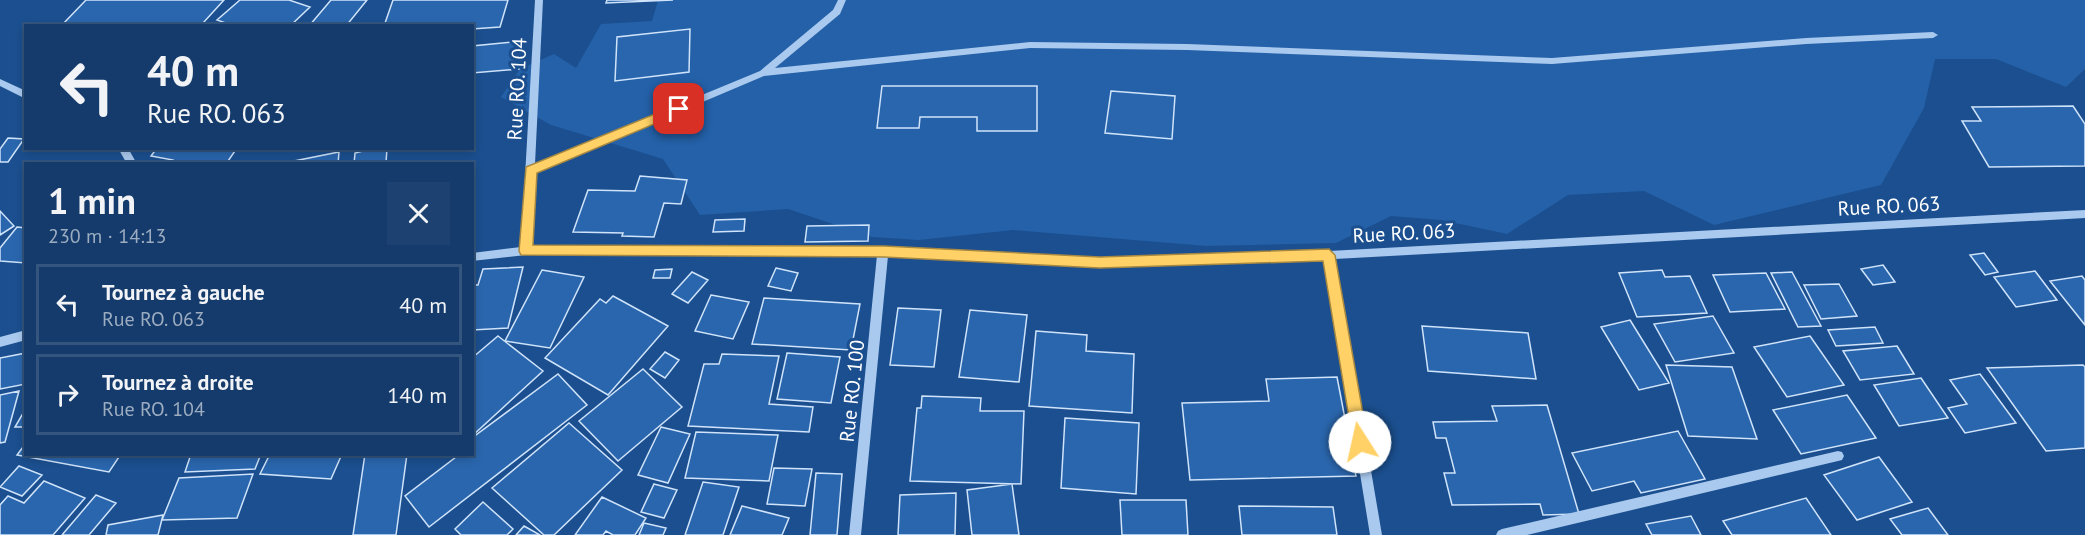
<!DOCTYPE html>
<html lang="fr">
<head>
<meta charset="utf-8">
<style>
	body { margin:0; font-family:"PT Sans",sans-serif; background:#1d4271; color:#f1f3f6; height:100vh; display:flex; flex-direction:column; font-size:22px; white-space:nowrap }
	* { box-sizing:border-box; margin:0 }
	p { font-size:20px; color:#9dadc1 }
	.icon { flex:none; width:33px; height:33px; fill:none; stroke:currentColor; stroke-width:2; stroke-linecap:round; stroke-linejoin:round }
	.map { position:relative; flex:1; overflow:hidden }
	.panel { position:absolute; left:24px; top:162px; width:450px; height:294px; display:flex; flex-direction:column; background:#143b6b; border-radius:0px; box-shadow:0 3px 9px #0003,0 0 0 2px #33557e }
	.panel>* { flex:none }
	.banner { position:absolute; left:24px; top:24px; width:450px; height:126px; border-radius:0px; box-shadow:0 3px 9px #0003,0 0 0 2px #33557e; background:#143b6b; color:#f1f3f6; overflow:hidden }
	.pin { position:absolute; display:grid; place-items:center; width:51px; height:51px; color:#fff; margin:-26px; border-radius:12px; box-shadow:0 3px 9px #0006 }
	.me { position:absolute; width:66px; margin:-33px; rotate:350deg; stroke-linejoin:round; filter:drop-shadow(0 0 4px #0008) }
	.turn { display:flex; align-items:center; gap:21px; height:126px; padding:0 24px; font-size:27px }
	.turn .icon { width:78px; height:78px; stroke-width:2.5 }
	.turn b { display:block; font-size:42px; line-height:51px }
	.round { display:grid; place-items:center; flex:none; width:63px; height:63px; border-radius:0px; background:#1d4271 }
	.summary { display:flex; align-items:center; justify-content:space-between; height:102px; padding:0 24px }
	h1 { font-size:36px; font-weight:700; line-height:45px }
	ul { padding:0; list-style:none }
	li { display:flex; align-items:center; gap:18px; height:81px; margin:0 12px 9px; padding:0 12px; border:3px solid #33557e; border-radius:0px }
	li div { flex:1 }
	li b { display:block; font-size:22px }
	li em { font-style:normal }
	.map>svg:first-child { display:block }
</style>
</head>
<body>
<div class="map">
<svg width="2085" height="535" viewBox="0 0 2085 535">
	<rect width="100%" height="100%" fill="#1b4f8f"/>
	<path fill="#2461a8" d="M 658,0 L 2085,0 L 2085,69 L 2066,87 L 1996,59 L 1935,59 L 1924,108 L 1881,185 L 1714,225 L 1644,191 L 1568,195 L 1507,234 L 1441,220 L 1391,216 L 1336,243 L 1206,246 L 1013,230 L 919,240 L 872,237 L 788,209 L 700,215 L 663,159 L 551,125 L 501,97 L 520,69 L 554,54 L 576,68 L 601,24 L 652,21 Z"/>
	<path fill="#2a66ad" stroke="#cfe3fa" stroke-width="1.5" d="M 86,0 L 224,0 L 203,23 L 217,26 L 61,26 Z
		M 240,0 L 289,0 L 310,7 L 290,26 L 234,26 L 217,20 Z
		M 331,0 L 367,0 L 346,26 L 309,26 Z
		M 393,0 L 508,0 L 500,27 L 472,29 L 472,26 L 384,26 Z
		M 607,0 L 673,0 L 606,3 Z
		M 690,29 L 689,72 L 615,81 L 617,37 Z
		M 524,41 L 519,69 L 472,73 L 472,46 Z
		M 882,86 L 1037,86 L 1037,131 L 977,131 L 977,117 L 920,117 L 919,128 L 877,128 Z
		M 1111,91 L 1175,96 L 1172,139 L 1105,133 Z
		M 2073,106 L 2085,124 L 2085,166 L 1989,167 L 1962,121 L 1981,121 L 1972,107 Z
		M 8,138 L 24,139 L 8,162 L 0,162 L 0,149 Z
		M 157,148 L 237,148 L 226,164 L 171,164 L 173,160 L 151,156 Z
		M 375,148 L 387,148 L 386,163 L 354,164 L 355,153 Z
		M 339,152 L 338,164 L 279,164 Z
		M 640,176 L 687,180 L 681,204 L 664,203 L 654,237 L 622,236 L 623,233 L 573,232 L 588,190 L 635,191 Z
		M 0,211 L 14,226 L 0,235 Z
		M 745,219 L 744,231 L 713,232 L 715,220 Z
		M 869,225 L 868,241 L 805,242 L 807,226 Z
		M 17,227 L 26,228 L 26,263 L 0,261 L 0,248 Z
		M 1984,253 L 1998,272 L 1985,275 L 1970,255 Z
		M 1883,265 L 1895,282 L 1873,285 L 1861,269 Z
		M 523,267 L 508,328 L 472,330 L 472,285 L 478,285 L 483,269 Z
		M 776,268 L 798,273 L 791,291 L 768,286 Z
		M 672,269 L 670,278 L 653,278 L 655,270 Z
		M 542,270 L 584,277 L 550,348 L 505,341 Z
		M 1662,270 L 1665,277 L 1690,276 L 1707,313 L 1637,317 L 1619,273 Z
		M 2035,271 L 2057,300 L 2016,307 L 1994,277 Z
		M 692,272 L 708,280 L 688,303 L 672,294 Z
		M 1792,272 L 1821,326 L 1798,327 L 1771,273 Z
		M 1766,273 L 1785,309 L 1730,312 L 1713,275 Z
		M 2082,276 L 2085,280 L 2085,325 L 2050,281 Z
		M 1839,284 L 1857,316 L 1821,319 L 1804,285 Z
		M 711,295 L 749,302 L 733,339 L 695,331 Z
		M 613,296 L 668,326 L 608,395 L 545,358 L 600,299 L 606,303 Z
		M 764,298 L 860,304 L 851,350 L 752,344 Z
		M 898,308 L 941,310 L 934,367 L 890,365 Z
		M 970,310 L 1027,315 L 1019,382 L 959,377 Z
		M 1713,316 L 1734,353 L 1675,362 L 1654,324 Z
		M 1630,320 L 1669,383 L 1639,390 L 1601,327 Z
		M 1422,326 L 1528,333 L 1536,379 L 1428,371 Z
		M 1875,327 L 1883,343 L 1836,346 L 1828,330 Z
		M 1036,331 L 1087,335 L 1086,351 L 1134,354 L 1132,413 L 1029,406 Z
		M 498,336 L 543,371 L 472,436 L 472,358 Z
		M 1810,336 L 1844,385 L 1787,397 L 1754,347 Z
		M 1897,346 L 1914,374 L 1860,380 L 1843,351 Z
		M 665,352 L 679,360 L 665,378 L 650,369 Z
		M 26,353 L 26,384 L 0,389 L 0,358 Z
		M 787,353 L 840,357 L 831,403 L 777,399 Z
		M 722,354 L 779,356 L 769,404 L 813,407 L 809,432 L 688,426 L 704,364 L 719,364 Z
		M 1666,365 L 1732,367 L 1757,439 L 1688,436 Z
		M 2083,365 L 2085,367 L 2085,448 L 2046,451 L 1987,368 Z
		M 643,369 L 682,407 L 618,461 L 579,421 Z
		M 558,374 L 587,405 L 429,527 L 405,496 L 460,454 L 472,454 L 472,438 Z
		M 1980,374 L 2016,423 L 1965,433 L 1948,408 L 1967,404 L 1950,380 Z
		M 1337,377 L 1356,476 L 1190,480 L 1182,403 L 1269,401 L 1266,379 Z
		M 1921,378 L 1948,418 L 1899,426 L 1874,385 Z
		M 19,391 L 5,442 L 0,443 L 0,395 Z
		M 1847,395 L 1876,438 L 1801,454 L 1773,410 Z
		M 922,396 L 981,398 L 980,411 L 1024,411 L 1021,484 L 910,481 L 917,408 L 921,408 Z
		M 1547,405 L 1579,514 L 1543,515 L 1540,504 L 1452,505 L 1444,473 L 1455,473 L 1446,438 L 1436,438 L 1433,422 L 1497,421 L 1492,406 Z
		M 26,408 L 26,427 L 15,427 Z
		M 1065,418 L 1139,423 L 1136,494 L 1061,488 Z
		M 569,423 L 622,470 L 554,535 L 544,535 L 492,488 Z
		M 661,427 L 690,434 L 668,483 L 638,475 Z
		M 1678,431 L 1705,479 L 1641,493 L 1634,481 L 1592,491 L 1572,453 Z
		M 696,432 L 778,435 L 769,481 L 685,478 Z
		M 26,443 L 26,454 L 121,454 L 109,472 L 17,455 Z
		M 191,454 L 261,454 L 255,469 L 185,472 Z
		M 270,454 L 342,454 L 331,479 L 260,474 Z
		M 365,454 L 407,454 L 396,535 L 353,535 Z
		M 1879,457 L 1912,502 L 1857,520 L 1824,475 Z
		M 19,466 L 42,475 L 22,496 L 0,487 Z
		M 774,468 L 812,469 L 805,506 L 767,504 Z
		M 816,473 L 842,474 L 837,535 L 810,535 Z
		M 253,474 L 237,518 L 162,520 L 179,478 Z
		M 44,481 L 85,498 L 53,535 L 0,535 L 0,505 L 8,496 L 24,503 Z
		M 703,482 L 739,487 L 723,535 L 685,535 Z
		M 654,484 L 677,490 L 664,518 L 641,512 Z
		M 1012,484 L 1019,535 L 972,535 L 967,490 Z
		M 956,493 L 955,535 L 898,535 L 900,495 Z
		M 96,495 L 116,503 L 89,535 L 62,535 Z
		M 602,497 L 646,518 L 635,535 L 613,535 L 606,531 L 603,535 L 575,535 Z
		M 1806,498 L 1831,535 L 1732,535 L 1723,521 Z
		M 1120,500 L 1186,500 L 1188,535 L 1122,535 Z
		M 483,502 L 513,529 L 507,535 L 461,535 L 455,529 Z
		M 742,506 L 789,518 L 782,535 L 730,535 Z
		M 1239,506 L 1333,507 L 1337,535 L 1242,535 Z
		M 1928,508 L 1948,535 L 1902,535 L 1890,519 Z
		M 163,515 L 158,535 L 106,535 L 108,525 Z
		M 1691,516 L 1701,535 L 1652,535 L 1646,524 Z
		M 644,523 L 666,528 L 663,535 L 639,535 Z
		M 524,526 L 540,535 L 516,535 Z"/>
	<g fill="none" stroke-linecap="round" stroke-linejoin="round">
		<path fill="#a9c9ee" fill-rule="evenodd" d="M 535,0 L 543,0 L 535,164 L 760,71 L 833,10 L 838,0 L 846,0 L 840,14 L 775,68 L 1030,42 L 1187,44 L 1552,58 L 1806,38 L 1933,32 L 1938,35 L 1933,38 L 1806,44 L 1552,64 L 1187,50 L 1030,48 L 764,76 L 535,173 L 531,247 L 883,247 L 1100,259 L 1329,251 L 2085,210 L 2085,218 L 1335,259 L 1382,535 L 1370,535 L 1325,259 L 1100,267 L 888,256 L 861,535 L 849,535 L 877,255 L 526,255 L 472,261 L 472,253 L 521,247 Z
			M 0,79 L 26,91 L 26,99 L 0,86 Z
			M 118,148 L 128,148 L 137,164 L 127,164 Z
			M 26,330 L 26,340 L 0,347 L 0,337 Z
			M 1838,451 L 1842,452 L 1844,456 L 1842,460 L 1838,461 L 1527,535 L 1496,535 L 1498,531 L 1502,529 Z"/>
	</g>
	<path fill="#ffd166" stroke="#a68842" stroke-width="1.5" d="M 679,104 L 685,109 L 683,112 L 537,173 L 533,245 L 884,246 L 1100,257 L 1329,249 L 1335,255 L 1368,442 L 1366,446 L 1360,448 L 1355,446 L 1353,442 L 1323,261 L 1100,268 L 884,257 L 521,255 L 519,251 L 526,167 Z"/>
	<g text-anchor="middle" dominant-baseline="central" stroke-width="6" stroke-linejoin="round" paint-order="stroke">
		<g font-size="20" fill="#fff" stroke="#1b4f8f">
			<text transform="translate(517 89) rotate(-87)">Rue RO. 104</text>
			<text transform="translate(1889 206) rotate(-3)">Rue RO. 063</text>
			<text transform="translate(1404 233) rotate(-3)">Rue RO. 063</text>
			<text transform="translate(852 391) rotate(-84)">Rue RO. 100</text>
		</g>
	</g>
</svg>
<div class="pin" style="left:679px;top:109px;background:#d93025"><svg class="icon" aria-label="arrive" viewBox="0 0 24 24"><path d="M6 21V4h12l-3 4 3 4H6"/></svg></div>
<svg class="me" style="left:1360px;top:442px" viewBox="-20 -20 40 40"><circle r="19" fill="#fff"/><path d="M0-13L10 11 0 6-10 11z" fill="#ffd166"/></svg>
<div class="banner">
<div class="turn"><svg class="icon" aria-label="left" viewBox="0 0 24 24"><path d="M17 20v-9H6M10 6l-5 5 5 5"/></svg><div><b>40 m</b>Rue RO. 063</div></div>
</div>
<section class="panel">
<div class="summary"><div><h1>1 min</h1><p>230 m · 14:13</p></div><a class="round"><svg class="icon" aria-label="close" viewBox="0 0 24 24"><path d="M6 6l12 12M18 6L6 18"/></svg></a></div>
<ul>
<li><svg class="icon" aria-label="left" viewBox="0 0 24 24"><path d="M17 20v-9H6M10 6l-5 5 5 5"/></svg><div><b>Tournez à gauche</b><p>Rue RO. 063</p></div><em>40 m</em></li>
<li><svg class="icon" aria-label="right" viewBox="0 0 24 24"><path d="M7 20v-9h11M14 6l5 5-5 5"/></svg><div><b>Tournez à droite</b><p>Rue RO. 104</p></div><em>140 m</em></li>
</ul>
</section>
</div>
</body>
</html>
